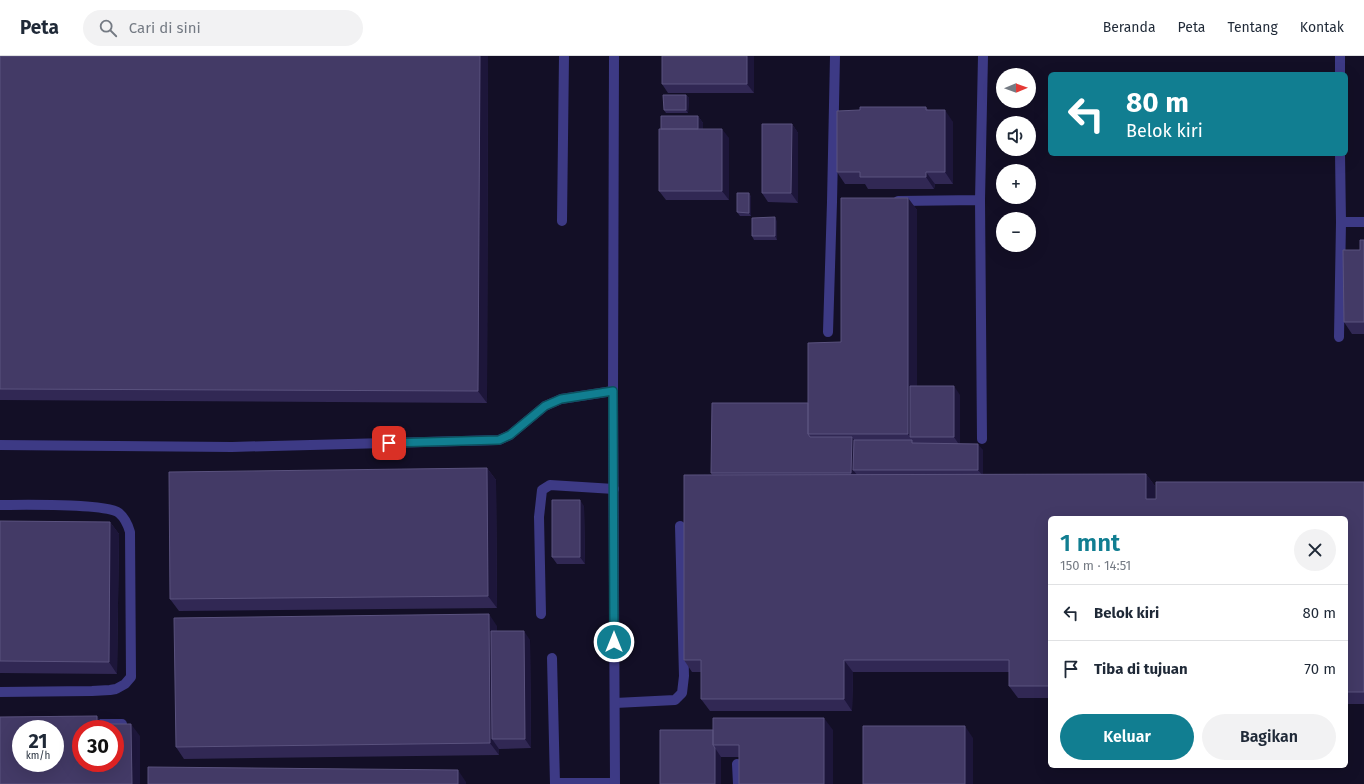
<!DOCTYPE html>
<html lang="id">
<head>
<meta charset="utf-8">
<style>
	body { margin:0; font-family:"Fira Sans",sans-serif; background:#f2f2f3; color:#1f2937; height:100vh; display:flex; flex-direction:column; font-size:15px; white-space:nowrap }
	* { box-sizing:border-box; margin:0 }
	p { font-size:13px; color:#747a83 }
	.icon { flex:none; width:22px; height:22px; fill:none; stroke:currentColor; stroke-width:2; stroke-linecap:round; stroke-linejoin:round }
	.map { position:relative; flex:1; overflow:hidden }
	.panel { position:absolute; left:1048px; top:460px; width:300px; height:252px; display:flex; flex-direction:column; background:#fff; border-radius:6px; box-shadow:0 4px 16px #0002 }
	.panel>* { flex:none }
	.hud { position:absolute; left:1048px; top:16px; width:300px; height:84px; border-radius:6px; box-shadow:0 4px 16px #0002; background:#117e91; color:#fff; overflow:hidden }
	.needle { width:26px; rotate:89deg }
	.fabs { position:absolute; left:996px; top:12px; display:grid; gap:8px }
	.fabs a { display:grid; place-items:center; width:40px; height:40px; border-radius:50%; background:#fff; box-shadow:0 4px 16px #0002; font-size:20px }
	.speed { position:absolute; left:12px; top:664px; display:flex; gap:8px; font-size:20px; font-weight:700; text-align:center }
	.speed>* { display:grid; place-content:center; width:52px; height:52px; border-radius:50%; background:#fff; box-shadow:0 4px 16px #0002; line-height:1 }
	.speed small { font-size:10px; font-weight:400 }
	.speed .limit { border:6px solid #d22; background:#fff; color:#111 }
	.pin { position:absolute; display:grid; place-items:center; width:34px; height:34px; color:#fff; margin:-17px; border-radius:8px; box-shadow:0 2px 6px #0006 }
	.me { position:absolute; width:44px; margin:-22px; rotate:0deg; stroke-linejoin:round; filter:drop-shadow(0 0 3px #0008) }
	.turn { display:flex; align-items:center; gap:14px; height:84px; padding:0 12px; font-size:18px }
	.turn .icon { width:52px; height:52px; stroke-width:2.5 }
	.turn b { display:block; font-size:28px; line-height:34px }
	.round { display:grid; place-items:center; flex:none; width:42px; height:42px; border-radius:21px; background:#f2f2f3 }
	.head { display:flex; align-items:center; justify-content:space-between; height:68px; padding:0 12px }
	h1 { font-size:24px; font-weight:600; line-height:30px; color:#117e91 }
	.button { display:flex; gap:8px; margin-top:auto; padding:8px 12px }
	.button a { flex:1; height:46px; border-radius:24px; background:#117e91; color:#fff; font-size:16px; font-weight:600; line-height:46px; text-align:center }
	.button a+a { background:#f2f2f3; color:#1f2937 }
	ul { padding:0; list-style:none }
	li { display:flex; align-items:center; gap:12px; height:56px; padding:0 12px; border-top:1px solid #e0e1e3 }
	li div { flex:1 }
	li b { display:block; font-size:15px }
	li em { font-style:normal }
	header { display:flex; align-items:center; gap:24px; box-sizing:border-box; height:56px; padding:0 20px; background:#fff; border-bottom:1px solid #e0e1e3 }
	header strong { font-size:19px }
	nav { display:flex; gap:22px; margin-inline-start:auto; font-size:14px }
	.search { width:280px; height:36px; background:#f2f2f3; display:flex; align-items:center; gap:10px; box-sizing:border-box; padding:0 14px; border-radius:22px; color:#747a83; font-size:15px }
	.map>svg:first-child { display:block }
</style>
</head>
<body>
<header>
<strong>Peta</strong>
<div class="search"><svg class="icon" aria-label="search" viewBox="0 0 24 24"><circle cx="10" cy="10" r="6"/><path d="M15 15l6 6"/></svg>Cari di sini</div>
<nav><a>Beranda</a><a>Peta</a><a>Tentang</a><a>Kontak</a></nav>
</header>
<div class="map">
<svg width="1364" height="728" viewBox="0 0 1364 728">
	<rect width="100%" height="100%" fill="#130f26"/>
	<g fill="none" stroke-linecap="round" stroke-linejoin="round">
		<path stroke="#3d3a85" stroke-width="10" d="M 1340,0 L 1340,18
			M 898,145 L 980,144
			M 562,165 L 564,0
			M 1341,166 L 1364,166
			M 828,276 L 832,146 L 835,0
			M 1339,281 L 1341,166 L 1340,98
			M 982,383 L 980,144 L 983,0
			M 0,389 L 232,391 L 499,384 L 510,379 L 545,350 L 561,343 L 613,335
			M 0,449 C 21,449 105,447 119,457 C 125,462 128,469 130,476 L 131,621 L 125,628 L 116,633 L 110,634 L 92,635 L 0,636
			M 541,558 L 539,461 L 542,434 L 550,429 L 614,433
			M 552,602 L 555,728
			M 615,647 L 675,644 L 682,637 L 684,620 L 680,470
			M 90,668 L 122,668
			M 737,708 L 738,728
			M 555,727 L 615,727"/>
		<path stroke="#3d3a85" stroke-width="10" d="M 614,0 L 613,335 L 615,728"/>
	</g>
	<path fill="#312854" d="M 0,0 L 488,0 L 487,347 L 0,344 Z
		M 662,0 L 754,0 L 754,37 L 668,37 L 662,28 Z
		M 686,39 L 689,42 L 688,57 L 666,57 L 664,54 Z
		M 926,51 L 928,54 L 953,66 L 953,128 L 935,128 L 934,133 L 868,133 L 865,128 L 845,128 L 837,116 L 860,54 Z
		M 698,60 L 703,67 L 703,73 L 729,82 L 729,144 L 666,144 L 659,135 L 661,73 Z
		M 792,68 L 798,77 L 798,147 L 768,146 L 762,137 Z
		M 749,137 L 751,141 L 751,160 L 740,160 L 737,156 Z
		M 908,142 L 917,154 L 917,330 L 960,339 L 960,388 L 983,394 L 983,419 L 1146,418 L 1155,430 L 1155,443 L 1364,426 L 1364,648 L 1346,648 L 1346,462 L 1050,462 L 1050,642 L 1018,642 L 1009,630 L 1009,616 L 853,616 L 852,655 L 710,655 L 701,643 L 701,616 L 692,616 L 684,604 L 712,419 L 711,417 L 808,347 L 841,286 Z
		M 777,165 L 777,184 L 754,184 L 752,180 Z
		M 1364,184 L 1364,278 L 1352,278 L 1344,266 L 1360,194 Z
		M 487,412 L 496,424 L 497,552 L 179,555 L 170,543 Z
		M 584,450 L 585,508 L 557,508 L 552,501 Z
		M 0,465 L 110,466 L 119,478 L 117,618 L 0,617 Z
		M 497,570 L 497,575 L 530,584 L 531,692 L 499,693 L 499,699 L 184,703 L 176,691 Z
		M 660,674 L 833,674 L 833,728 L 739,728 L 739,701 L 721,701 L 721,728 L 660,728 Z"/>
	<path fill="#1d163a" d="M 480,0 L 488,0 L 487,347 L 478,335 Z
		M 747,0 L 754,0 L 754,37 L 747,28 Z
		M 686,39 L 689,42 L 688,57 L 686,54 Z
		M 945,54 L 953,66 L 953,128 L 945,116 Z
		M 698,60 L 703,67 L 703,82 L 698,76 Z
		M 792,68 L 798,77 L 798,147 L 791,137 Z
		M 722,73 L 729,82 L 729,144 L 722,135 Z
		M 926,116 L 935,128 L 934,133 L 926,121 Z
		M 749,137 L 751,141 L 751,160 L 749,157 Z
		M 908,142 L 917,154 L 917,381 L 910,381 L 908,378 Z
		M 775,161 L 777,165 L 777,184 L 775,180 Z
		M 954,330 L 960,339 L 960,390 L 954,381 Z
		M 852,381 L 858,390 L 853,414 L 858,420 L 858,427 L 851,417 Z
		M 978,388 L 983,394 L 983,420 L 978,414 Z
		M 487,412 L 496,424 L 497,552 L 488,540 Z
		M 1146,418 L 1155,430 L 1155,455 L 1146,443 Z
		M 580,444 L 584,450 L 585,508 L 580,501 Z
		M 110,466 L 119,478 L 117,618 L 109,606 Z
		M 489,558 L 497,570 L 498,683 L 492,683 L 499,693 L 499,699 L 490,687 Z
		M 524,575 L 530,584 L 531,692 L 525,683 Z
		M 844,604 L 853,616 L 852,655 L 844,643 Z
		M 97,660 L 106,672 L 97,668 Z
		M 824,662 L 833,674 L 833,728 L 824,728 Z
		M 131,668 L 140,680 L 140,728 L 132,728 Z
		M 965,670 L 973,682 L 973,728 L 965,728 Z
		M 715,692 L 721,701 L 721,728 L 715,728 Z
		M 458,714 L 466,726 L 466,728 L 458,728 Z"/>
	<path fill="#433a66" stroke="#5a527e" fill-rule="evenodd" d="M 0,0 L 480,0 L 478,335 L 0,333 Z
		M 662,0 L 747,0 L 747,28 L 662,28 Z
		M 663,39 L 686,39 L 686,54 L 664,54 Z
		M 860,51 L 926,51 L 926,54 L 945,54 L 945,116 L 926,116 L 926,121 L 860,121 L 860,116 L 837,116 L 837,55 L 860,54 Z
		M 661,60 L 698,60 L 698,73 L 661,73 Z
		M 762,68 L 792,68 L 791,137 L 762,137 Z
		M 659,73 L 722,73 L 722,135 L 659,135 Z
		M 737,137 L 749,137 L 749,157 L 737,156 Z
		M 841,142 L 908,142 L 908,378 L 808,378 L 808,287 L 841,286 Z
		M 775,161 L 775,180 L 752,180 L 752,162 Z
		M 1360,184 L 1364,184 L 1364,266 L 1344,266 L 1343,194 L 1360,194 Z
		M 910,330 L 954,330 L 954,381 L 910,381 Z
		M 712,347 L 808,347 L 808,378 L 810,381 L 852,381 L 851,417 L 711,417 Z
		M 854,384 L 912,384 L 912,387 L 978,388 L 978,414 L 853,414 Z
		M 487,412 L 488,540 L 170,543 L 169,416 Z
		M 1146,418 L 1146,443 L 1156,443 L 1156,426 L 1364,426 L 1364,636 L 1346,636 L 1346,462 L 1050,462 L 1050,630 L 1009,630 L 1009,604 L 844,604 L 844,643 L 701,643 L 701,604 L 684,604 L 684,419 Z
		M 552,444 L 580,444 L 580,501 L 552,501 Z
		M 0,465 L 110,466 L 109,606 L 0,605 Z
		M 489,558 L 490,687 L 176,691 L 174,562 Z
		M 491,575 L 524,575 L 525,683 L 492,683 Z
		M 97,660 L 97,668 L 131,668 L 132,728 L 0,728 L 0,661 ZM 21,673 L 55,673 L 55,707 L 21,707 ZM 81,673 L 115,673 L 115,707 L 81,707 Z
		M 713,662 L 824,662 L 824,728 L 739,728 L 739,689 L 713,689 Z
		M 863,670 L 965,670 L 965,728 L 863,728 Z
		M 660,674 L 713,674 L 713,689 L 715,692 L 715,728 L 660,728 Z
		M 148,711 L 458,714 L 458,728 L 148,728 Z"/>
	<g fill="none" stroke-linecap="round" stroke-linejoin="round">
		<g stroke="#0b525e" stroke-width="10">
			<path id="route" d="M 389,387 L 499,384 L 510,379 L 545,350 L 561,343 L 613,335 L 614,586"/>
		</g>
		<use href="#route" stroke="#117e91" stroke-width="7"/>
	</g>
</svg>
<div class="fabs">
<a><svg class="needle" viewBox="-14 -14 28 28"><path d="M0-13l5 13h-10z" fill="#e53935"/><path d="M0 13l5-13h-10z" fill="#747a83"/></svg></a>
<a><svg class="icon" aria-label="sound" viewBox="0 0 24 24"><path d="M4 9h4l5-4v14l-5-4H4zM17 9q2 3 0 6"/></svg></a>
<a>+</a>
<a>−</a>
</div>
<div class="speed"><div>21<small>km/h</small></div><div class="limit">30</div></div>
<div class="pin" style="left:389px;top:387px;background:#d93025"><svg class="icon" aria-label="arrive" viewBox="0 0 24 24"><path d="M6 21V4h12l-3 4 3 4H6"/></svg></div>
<svg class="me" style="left:614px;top:586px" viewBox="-20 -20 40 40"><circle r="17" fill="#117e91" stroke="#fff" stroke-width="3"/><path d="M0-11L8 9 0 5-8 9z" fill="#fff"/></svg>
<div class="hud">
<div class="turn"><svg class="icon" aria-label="left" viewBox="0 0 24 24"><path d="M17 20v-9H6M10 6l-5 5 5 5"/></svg><div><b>80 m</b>Belok kiri</div></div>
</div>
<section class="panel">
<div class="head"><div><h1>1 mnt</h1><p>150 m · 14:51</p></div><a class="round"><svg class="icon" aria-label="close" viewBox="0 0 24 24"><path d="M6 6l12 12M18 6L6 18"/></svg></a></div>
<ul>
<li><svg class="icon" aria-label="left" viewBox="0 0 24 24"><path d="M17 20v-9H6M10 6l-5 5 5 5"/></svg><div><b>Belok kiri</b></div><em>80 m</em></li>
<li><svg class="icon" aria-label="arrive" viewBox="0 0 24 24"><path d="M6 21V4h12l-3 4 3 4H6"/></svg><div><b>Tiba di tujuan</b></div><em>70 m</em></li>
</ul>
<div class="button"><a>Keluar</a><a>Bagikan</a></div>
</section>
</div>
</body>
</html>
